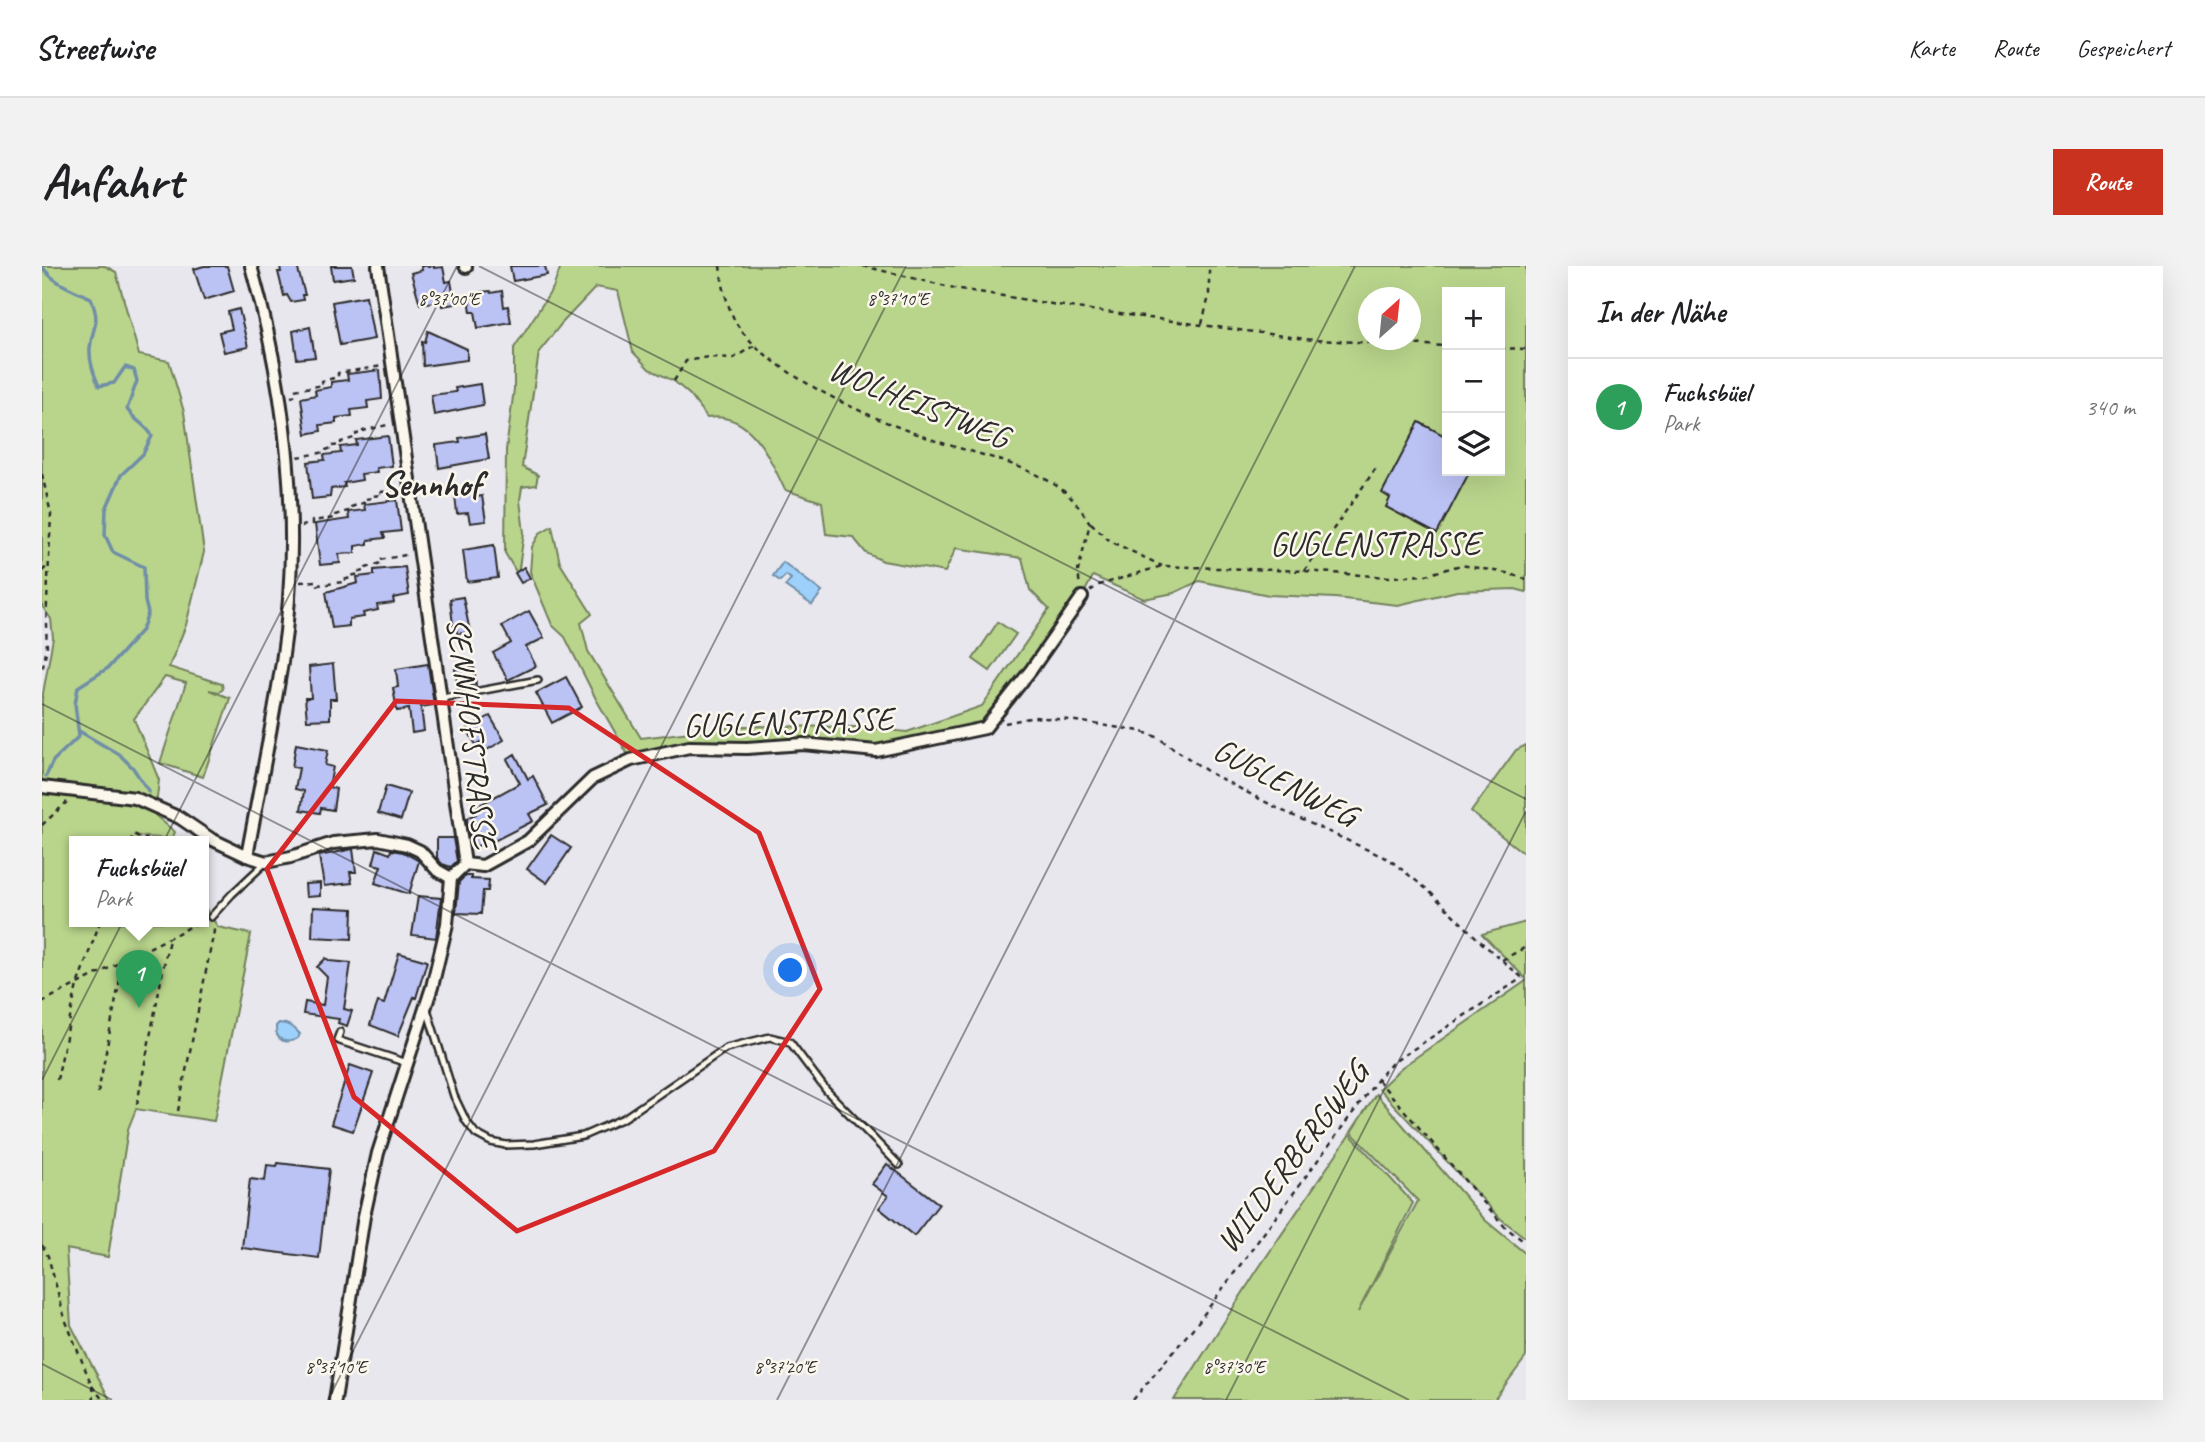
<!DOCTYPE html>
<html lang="de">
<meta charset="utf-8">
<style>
body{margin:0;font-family:Caveat,sans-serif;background:#f2f2f2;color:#202124}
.controls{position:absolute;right:21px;top:21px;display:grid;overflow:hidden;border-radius:0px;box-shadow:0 7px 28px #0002}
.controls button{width:63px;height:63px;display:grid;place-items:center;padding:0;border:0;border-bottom:2px solid #e0e0e0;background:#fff;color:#202124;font:35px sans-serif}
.compass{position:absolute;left:1316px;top:21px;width:63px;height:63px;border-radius:50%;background:#fff;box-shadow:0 7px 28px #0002;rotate:27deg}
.you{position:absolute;left:749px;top:705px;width:24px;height:24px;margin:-18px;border:5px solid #fff;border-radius:50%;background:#1a73e8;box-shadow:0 0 0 10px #1a73e833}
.badge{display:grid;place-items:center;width:46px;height:46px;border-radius:50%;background:#c8321e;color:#fff;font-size:23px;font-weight:700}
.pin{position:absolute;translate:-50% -58px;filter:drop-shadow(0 2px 4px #0008)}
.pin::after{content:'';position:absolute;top:37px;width:24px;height:21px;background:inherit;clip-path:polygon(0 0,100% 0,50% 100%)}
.popup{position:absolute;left:27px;top:570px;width:140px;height:91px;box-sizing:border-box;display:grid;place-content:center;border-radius:0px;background:#fff;filter:drop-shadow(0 2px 5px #0005);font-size:23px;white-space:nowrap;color:#757577}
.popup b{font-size:26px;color:#202124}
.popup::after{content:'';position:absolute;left:50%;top:100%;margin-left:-14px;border:14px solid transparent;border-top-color:#fff}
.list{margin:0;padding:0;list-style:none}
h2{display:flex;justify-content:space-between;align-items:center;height:91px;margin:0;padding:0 28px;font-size:30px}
h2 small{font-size:23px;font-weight:400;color:#757577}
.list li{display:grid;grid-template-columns:46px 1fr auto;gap:21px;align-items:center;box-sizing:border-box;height:98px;padding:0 28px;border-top:2px solid #e0e0e0}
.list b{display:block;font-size:26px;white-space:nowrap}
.list p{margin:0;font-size:23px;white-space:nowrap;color:#757577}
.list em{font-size:23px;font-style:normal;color:#757577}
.icon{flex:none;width:38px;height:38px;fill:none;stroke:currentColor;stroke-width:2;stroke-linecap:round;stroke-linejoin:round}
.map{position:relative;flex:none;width:1484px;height:1134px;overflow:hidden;border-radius:0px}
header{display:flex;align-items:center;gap:42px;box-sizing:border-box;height:98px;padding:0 35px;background:#fff;border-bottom:2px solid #e0e0e0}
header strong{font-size:33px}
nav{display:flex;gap:38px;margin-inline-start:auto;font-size:24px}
.intro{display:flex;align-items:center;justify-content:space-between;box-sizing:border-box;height:168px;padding:0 42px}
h1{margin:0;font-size:49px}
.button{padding:18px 32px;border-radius:0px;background:#c8321e;color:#fff;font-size:24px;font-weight:700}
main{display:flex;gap:42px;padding:0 42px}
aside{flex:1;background:#fff;border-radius:0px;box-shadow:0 7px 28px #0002}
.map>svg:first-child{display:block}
</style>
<header>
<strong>Streetwise</strong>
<nav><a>Karte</a><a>Route</a><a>Gespeichert</a></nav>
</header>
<div class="intro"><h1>Anfahrt</h1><a class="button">Route</a></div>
<main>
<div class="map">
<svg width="1484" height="1134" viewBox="0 0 1484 1134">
<rect width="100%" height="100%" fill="#e8e7ee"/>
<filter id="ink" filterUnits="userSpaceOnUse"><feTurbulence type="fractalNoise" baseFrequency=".0143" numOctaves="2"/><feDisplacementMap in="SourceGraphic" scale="14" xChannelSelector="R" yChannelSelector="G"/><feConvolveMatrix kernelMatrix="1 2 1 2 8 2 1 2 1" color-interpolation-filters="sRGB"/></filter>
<g filter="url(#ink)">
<g fill="#b9d58c" stroke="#72805c" stroke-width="2" fill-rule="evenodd">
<path d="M 0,0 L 63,0 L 74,6 L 97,89 L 127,95 L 142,146 L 162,286 L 144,359 L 127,401 L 180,418 L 181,423 L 177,426 L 167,424 L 188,432 L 161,511 L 118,497 L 144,417 L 123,411 L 92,453 L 117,514 L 113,549 L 133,566 L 130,573 L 94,570 L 102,576 L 32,576 L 32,656 L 162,656 L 162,640 L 176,661 L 209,668 L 172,855 L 94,843 L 86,863 L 66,991 L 24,983 L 29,1059 L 68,1134 L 0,1134 L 0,433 L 11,372 L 9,353 L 0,340 Z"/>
<path d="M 519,0 L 1484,0 L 1484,326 L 1473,323 L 1415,325 L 1356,339 L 1293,332 L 1227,329 L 1157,315 L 1132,327 L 1102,333 L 1051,310 L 1040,331 L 943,462 L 834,485 L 647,481 L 589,494 L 554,433 L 523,371 L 510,359 L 488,306 L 490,281 L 498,267 L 510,260 L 518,297 L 550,348 L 539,357 L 546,385 L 599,472 L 698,460 L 816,461 L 865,466 L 940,440 L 1007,343 L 988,324 L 980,292 L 914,282 L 903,306 L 841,295 L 824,287 L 811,271 L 784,268 L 780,236 L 743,224 C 727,191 709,145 665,152 L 648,129 L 632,115 L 607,103 L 591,86 L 576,25 L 554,21 L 520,57 L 497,86 L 480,201 L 496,209 L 494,219 L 480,221 L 478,234 L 482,267 L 476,309 L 463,287 L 464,184 L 472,123 L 472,82 L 511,22 ZM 1405,26 L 1458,26 L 1458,205 L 1405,205 ZM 1326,32 L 1368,32 L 1368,74 L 1326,74 Z"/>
<path d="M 956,356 L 974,368 L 948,405 L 931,393 Z"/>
<path d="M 1484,479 L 1484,589 L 1429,546 L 1474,484 Z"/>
<path d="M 1484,656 L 1484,713 L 1440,668 Z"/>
<path d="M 1484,715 L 1484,972 L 1459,953 L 1337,823 L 1360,801 Z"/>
<path d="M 1334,828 L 1443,954 L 1484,988 L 1484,1091 L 1452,1134 L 1132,1134 L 1216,1003 L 1308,868 L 1371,937 L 1316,1046 L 1376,935 L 1309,866 Z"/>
</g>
<g fill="#9dd0fa" stroke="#6f8ea7" stroke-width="2">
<path d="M 741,296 L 780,326 L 770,339 L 743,320 L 749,313 L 744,309 L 738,315 L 731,310 Z"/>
<path d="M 237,757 C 245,757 253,762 258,768 L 256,772 C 244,779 233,775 234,760 Z"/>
</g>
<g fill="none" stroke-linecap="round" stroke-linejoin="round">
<g stroke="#6f8ea7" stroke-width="3.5">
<path d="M 0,0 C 10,17 32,24 49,32 C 59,59 51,57 48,82 C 47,94 52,109 57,120 L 72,117 L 83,101 L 92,104 L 95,115 L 85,143 C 92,155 104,158 110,170 L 101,188 L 79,209 L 64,243 L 63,269 L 71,286 L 102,301 L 103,335 L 106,347 L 100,364 L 66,402 L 36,421 L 33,438 L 37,470 L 11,495 L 4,510"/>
<path d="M 37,465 L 78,489 L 91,502 L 107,526"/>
</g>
</g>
<g fill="#bbc2f4" stroke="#2b2b2b" stroke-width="2">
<path d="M 162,0 L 185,0 L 192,25 L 162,34 L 152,3 Z"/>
<path d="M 238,0 L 255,0 L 263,29 L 260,29 L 261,34 L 249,36 L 245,29 L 242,30 L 236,6 L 239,6 Z"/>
<path d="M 289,0 L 310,0 L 312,11 L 291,14 Z"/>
<path d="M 379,0 L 392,0 L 392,2 L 401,1 L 404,16 L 409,15 L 413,38 L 400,40 L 399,35 L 378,38 L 369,7 L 380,4 Z"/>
<path d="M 468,0 L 503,0 L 505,9 L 471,15 Z"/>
<path d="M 448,25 L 449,27 L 460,25 L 462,41 L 466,40 L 469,56 L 436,62 L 433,46 L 429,46 L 427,32 L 439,30 L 439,26 Z"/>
<path d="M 324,30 L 332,73 L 298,79 L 290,36 Z"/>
<path d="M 197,43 L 206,81 L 182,86 L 177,66 L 190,63 L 186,46 Z"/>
<path d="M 268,61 L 273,91 L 255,93 L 251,65 Z"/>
<path d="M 386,65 L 425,83 L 425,94 L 381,100 L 380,75 L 383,76 Z"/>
<path d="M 338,104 L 340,133 L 325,135 L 326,142 L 309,144 L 310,150 L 294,152 L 294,157 L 278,159 L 279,165 L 264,168 L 259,132 L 274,129 L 273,124 L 289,121 L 289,116 L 306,114 L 305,108 Z"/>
<path d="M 438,118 L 441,139 L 392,149 L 389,129 L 414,126 L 413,122 Z"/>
<path d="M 1377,156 L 1405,171 L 1405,205 L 1428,205 L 1395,268 L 1344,241 L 1348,232 L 1340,227 Z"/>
<path d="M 443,168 L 447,193 L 397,202 L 394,179 L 418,176 L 417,172 Z"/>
<path d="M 346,170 L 350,200 L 334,202 L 335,206 L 319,208 L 320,214 L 302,217 L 303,221 L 289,223 L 288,231 L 270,233 L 266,196 L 283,194 L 282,189 L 299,187 L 298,181 L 315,179 L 314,174 Z"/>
<path d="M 434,227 L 435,231 L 440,230 L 444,255 L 428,257 L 426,247 L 415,248 L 413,229 Z"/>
<path d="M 355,234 L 359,265 L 341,267 L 343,272 L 326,274 L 326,278 L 313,280 L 313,287 L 297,288 L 298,297 L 278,299 L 273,258 L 307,253 L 306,246 L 323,244 L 322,238 Z"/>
<path d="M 452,279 L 456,312 L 425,316 L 421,284 Z"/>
<path d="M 363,301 L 367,329 L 351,332 L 352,337 L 335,339 L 336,344 L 321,347 L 322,351 L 307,353 L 307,360 L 290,362 L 284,326 L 316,317 L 315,311 L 332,309 L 332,304 Z"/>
<path d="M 482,301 L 488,312 L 479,317 L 473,307 Z"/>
<path d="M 421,331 L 428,366 L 415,368 L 414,358 L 411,359 L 408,333 Z"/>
<path d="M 487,345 L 502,372 L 484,381 L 494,400 L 466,414 L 451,387 L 469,377 L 460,360 Z"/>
<path d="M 291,398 L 294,433 L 288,433 L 288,453 L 265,454 L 263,432 L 269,432 L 267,401 Z"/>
<path d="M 386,398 L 392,439 L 379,441 L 382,465 L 370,467 L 367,443 L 355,445 L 351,422 L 356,421 L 354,403 Z"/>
<path d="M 432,401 L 434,419 L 416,422 L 413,403 Z"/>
<path d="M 524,411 L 540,441 L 510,457 L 494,427 Z"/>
<path d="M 448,450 L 462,474 L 443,485 L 439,476 L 434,479 L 425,463 Z"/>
<path d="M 254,478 L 286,484 L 283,499 L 291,501 L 287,521 L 294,523 L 291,544 L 279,542 L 278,547 L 259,544 L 262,525 L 253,523 L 257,502 L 250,501 Z"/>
<path d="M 473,488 L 486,513 L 491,510 L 506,539 L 487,548 L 491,555 L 450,576 L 447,572 L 434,581 L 426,565 L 425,552 L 434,548 L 432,542 L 478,517 L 465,493 Z"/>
<path d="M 344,520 L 367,527 L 359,554 L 336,547 Z"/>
<path d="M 509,569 L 529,582 L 505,617 L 485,603 Z"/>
<path d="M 395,572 L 411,572 L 415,595 L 409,601 L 400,598 L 395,592 Z"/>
<path d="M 311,583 L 314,606 L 308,606 L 310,617 L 282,620 L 277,590 Z"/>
<path d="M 335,583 L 348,588 L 349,584 L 361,586 L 377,595 L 367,628 L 333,617 L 339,600 L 331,598 Z"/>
<path d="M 423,610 L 429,610 L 429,613 L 447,614 L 446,625 L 441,625 L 439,648 L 414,647 L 417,616 Z"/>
<path d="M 278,617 L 278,630 L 264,631 L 263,618 Z"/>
<path d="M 376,630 L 399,632 L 394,672 L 370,669 Z"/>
<path d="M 271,641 L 311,643 L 310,673 L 270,671 Z"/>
<path d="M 357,687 L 385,695 L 374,732 L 372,731 L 356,770 L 328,759 L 336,736 L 342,738 Z"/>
<path d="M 284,692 L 288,695 L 309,697 L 302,743 L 310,745 L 305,760 L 296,757 L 297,753 L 261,748 L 263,736 L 281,739 L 285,711 L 275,701 Z"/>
<path d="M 308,799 L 331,807 L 311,865 L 289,858 Z"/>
<path d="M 236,897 L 287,903 L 277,992 L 200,982 L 208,913 L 223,915 L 225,899 L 235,900 Z"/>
<path d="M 845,898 L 897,938 L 872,970 L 837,942 L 846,930 L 830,918 Z"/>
</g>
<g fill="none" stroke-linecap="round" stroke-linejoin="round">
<defs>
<g id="service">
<path d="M 400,432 L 496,414"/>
<path d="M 169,651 L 190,628 L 224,596"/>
<path d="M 385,743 L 412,830 L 424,855 L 434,868 L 449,876 L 464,879 L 492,878 L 541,870 L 582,852 L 684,782 L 728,771 L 748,776 L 784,824 L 857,899"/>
<path d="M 298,766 L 295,774 L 365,797"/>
</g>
<g id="minor">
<path d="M 423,0 L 424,1"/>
<path d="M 0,521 L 93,532 L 138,552 L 169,573 L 205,590 L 224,596 L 249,591 L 291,577 L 336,573 L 365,579 L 378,585 L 395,604 L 409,612"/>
<path d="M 205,590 C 217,526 230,461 240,396 C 260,264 245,128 209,0"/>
<path d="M 423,598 L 441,600 L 486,575 L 551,512 L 589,494 L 647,481 L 705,482 L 761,478 L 834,485 L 943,462 L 989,404 L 1040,331"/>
<path d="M 293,1134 L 322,950 L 336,887 L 390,721 L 405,658 L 409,612 L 423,598 L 336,0"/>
</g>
</defs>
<use href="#service" stroke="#2b2b2b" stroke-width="10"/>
<use href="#minor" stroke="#2b2b2b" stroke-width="16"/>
<g stroke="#2b2b2b" stroke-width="2.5" stroke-dasharray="5 5" stroke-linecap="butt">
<path d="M 678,0 C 681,23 687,52 703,69 C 745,117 838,156 897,176 C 938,189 1003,202 1032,235 C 1038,242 1043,250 1048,257 L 1036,305 L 1038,321"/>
<path d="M 821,0 L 912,22 L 1034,42 L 1271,74 L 1405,80"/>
<path d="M 1160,58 L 1167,30 L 1167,0"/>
<path d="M 1458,82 L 1484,83"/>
<path d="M 632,115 L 644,95 L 666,91 L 692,92 L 713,79"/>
<path d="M 249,131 L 252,130 L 252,124 L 281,119 L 280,115 L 296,111 L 296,107 L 341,100"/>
<path d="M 256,191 L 284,186 L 284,184 L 290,182 L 289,180 L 299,179 L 299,176 L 315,171 L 314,168 L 321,167 L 321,165 L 349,158"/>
<path d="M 0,208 L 9,248 L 4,358 L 5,382 L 0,405"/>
<path d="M 1049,257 L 1068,275 L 1120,300"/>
<path d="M 259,260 L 270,258 L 270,255 L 293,252 L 293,249 L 309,244 L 309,241 L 324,236 L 323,233 L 330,232 L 330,230 L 340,229 L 339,226 L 356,224"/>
<path d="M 0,305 L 7,299"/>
<path d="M 1262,305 L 1334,202"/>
<path d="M 258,316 L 275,315 L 276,319 L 302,316 L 302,314 L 308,312 L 308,310 L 318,308 L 317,306 L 324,305 L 324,302 L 339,297 L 338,294 L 368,288"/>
<path d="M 1048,325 L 1057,319 L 1120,300 L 1262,305 L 1347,311 L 1384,309 L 1419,299 L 1464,307 L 1484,313"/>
<path d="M 963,457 L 992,451 L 1027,454 L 1098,465 L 1115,471 L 1168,507 L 1239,544 L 1348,594 L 1387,625 L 1441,678 L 1484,715"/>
<path d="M 0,559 L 25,536"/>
<path d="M 88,576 L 91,568 L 112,576"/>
<path d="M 1460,694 L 1484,681"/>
<path d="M 0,736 L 158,656"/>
<path d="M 15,814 L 35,719 L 58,656"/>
<path d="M 1336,814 L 1463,961 L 1484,977"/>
<path d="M 56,827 L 81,697"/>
<path d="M 95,838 L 127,673"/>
<path d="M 136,845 L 172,665 L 171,660"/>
<path d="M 0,979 L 6,990 L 23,1053 L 50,1120 L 51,1134"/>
<path d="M 50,1120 L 61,1134"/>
<path d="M 1091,1134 L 1156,1056 L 1336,813 L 1350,797 L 1480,712"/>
</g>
<use href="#service" stroke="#fbf7ec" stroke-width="5"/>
<use href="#minor" stroke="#fbf7ec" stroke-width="10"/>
</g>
</g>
<path fill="none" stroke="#d62828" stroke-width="5" stroke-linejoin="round" d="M 354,435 L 527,442 L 717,567 L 778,723 L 672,885 L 475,965 L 312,831 L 225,603 Z"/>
<path fill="none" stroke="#2b2b2b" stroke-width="2" stroke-opacity="0.45" d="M 437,0 L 1484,533M 0,438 L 1367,1134M 0,814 L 415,0M 0,1098 L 70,1134M 286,1134 L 864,0M 735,1134 L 1313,0M 1184,1134 L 1484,545"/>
<g text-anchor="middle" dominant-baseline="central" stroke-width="5" stroke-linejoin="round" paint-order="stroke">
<g font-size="33" fill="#2b2b2b" stroke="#fbf7ec">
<text transform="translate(877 137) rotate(22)">WOLHEISTWEG</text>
<text x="1333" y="278">GUGLENSTRASSE</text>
<text transform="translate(746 456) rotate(-2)">GUGLENSTRASSE</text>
<text transform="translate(430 467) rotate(83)">SENNHOFSTRASSE</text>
<text transform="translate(1243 516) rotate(27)">GUGLENWEG</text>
<text transform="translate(1250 891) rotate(-53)">WILDERBERGWEG</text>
</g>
<g font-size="35" font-weight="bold" fill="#2b2b2b" stroke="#fbf7ec">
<text x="389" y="218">Sennhof</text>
</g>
</g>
<g font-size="18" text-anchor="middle" fill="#2b2b2b" stroke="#fbf7ec" stroke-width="5" stroke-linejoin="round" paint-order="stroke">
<text x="407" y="39">8°37'00"E</text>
<text x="856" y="39">8°37'10"E</text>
<text x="294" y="1107">8°37'10"E</text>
<text x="743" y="1107">8°37'20"E</text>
<text x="1192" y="1107">8°37'30"E</text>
</g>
</svg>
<div class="controls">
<button>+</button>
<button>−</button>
<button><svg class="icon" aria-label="layers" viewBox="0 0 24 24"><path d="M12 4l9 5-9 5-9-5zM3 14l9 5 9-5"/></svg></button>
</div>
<svg class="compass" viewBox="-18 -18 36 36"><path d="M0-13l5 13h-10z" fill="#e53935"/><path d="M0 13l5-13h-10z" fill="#757577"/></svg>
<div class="you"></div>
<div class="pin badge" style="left:97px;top:742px;background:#2e9e5b">1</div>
<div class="popup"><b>Fuchsbüel</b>Park</div>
</div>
<aside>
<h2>In der Nähe<small></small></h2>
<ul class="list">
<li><span class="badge" style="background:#2e9e5b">1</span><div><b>Fuchsbüel</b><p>Park</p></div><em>340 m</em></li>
</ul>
</aside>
</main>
